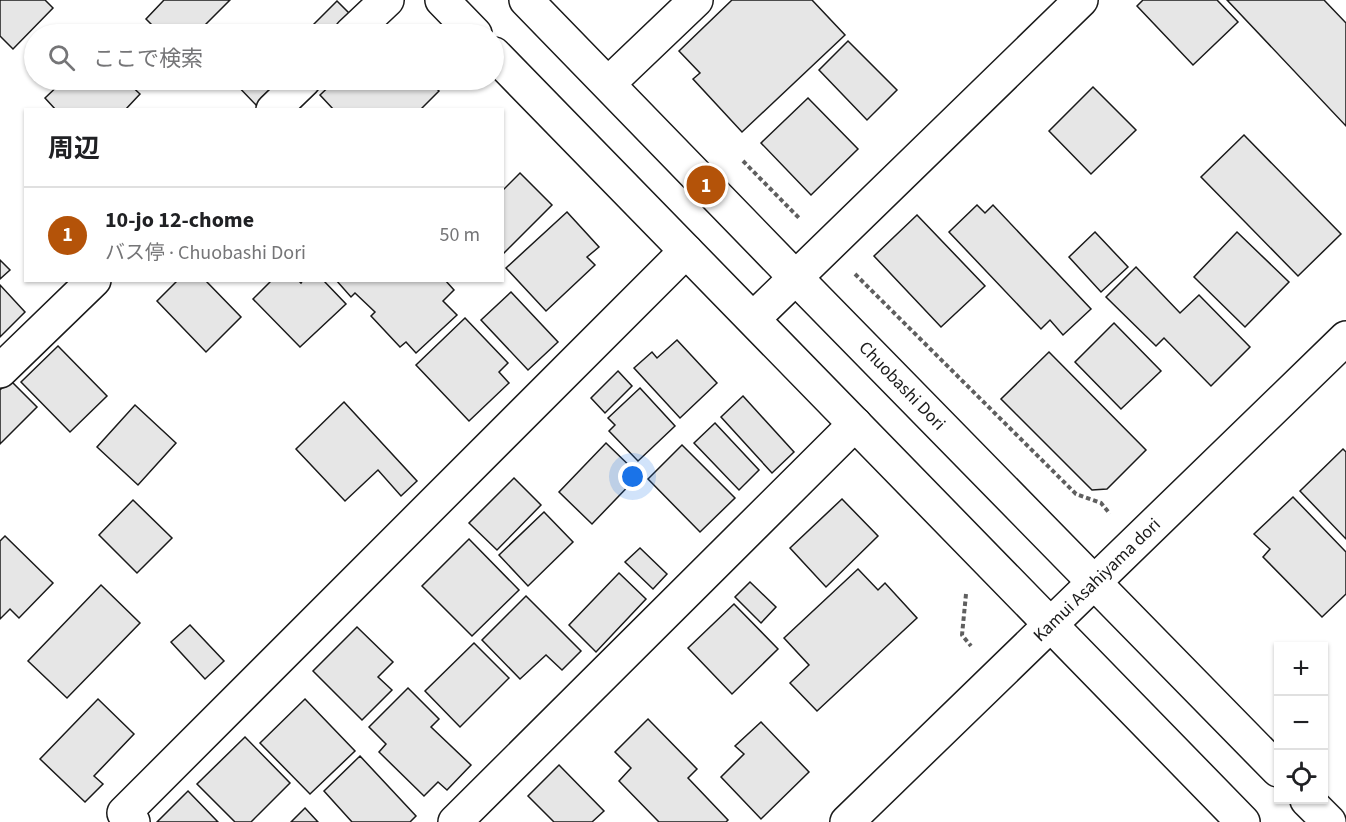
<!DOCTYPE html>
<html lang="ja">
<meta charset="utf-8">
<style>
body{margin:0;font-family:"Source Sans 3","Noto Sans JP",sans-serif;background:#f2f2f2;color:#202124}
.controls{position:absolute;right:18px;bottom:18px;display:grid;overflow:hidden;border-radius:0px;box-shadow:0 2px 4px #0004}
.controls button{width:54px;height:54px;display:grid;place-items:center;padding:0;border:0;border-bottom:2px solid #e0e0e0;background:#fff;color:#202124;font:30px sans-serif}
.you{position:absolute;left:633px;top:477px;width:21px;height:21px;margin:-15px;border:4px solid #fff;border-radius:50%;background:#1a73e8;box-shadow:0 0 0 9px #1a73e833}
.badge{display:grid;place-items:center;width:39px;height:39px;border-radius:50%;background:#b45309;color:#fff;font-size:20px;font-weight:700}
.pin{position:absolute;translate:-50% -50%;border:3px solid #fff;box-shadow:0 2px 6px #0006}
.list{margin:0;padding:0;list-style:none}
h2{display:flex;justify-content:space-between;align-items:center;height:78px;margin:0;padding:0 24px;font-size:26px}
h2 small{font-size:20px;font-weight:400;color:#757577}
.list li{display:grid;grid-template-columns:39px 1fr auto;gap:18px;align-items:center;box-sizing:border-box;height:96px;padding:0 24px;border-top:2px solid #e0e0e0}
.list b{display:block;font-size:22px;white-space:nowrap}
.list p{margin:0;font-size:20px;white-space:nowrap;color:#757577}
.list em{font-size:20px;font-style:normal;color:#757577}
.icon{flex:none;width:33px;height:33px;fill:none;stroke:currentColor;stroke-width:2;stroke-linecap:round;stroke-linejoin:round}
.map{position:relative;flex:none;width:1346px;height:822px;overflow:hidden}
.search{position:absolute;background:#fff;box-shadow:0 2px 4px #0004;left:24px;top:24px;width:480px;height:66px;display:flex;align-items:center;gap:15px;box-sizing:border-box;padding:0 21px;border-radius:33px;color:#757577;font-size:22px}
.panel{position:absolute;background:#fff;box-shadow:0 2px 4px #0004;left:24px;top:108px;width:480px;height:174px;border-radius:0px}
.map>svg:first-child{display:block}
</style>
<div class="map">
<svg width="1346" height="822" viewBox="0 0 1346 822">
<rect width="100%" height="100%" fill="#fff"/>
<g fill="#e6e6e6" stroke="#1a1a1a" stroke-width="1.5">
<path d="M 0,0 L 45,0 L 53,8 L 13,49 L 0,36 Z"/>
<path d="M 164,0 L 230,0 L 196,34 L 161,34 L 146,19 Z"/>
<path d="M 732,0 L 812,0 L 845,35 L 742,132 L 693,79 L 700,73 L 679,51 Z"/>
<path d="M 1143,0 L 1217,0 L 1238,22 L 1193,65 L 1137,6 Z"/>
<path d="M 1227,0 L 1324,0 L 1346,23 L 1346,126 Z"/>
<path d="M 337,1 L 349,13 L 328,34 L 307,34 L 305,33 Z"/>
<path d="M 848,41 L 897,90 L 867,120 L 819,70 Z"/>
<path d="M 64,80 L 125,80 L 140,94 L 125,110 L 56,110 L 45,98 Z"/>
<path d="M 232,80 L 284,80 L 257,106 Z"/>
<path d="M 336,80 L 428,80 L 439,91 L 420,110 L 334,110 L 320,95 Z"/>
<path d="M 1093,87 L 1136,130 L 1091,174 L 1049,131 Z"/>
<path d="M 808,98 L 858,149 L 811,195 L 761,143 Z"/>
<path d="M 1244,135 L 1341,234 L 1298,276 L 1201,177 Z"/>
<path d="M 520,173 L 552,205 L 502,255 L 502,191 Z"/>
<path d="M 977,205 L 985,213 L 993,205 L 1091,309 L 1063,335 L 1050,320 L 1041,329 L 949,232 Z"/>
<path d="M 567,212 L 599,247 L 587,257 L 595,265 L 546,311 L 506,268 Z"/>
<path d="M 917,215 L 985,286 L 941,327 L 874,256 Z"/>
<path d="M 1095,232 L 1128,267 L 1101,292 L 1069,257 Z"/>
<path d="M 1237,232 L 1289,282 L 1245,327 L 1194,277 Z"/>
<path d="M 0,260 L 10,270 L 0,279 Z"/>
<path d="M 1136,267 L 1180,313 L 1199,295 L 1250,347 L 1211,386 L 1164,338 L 1156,346 L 1106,297 Z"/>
<path d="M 178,280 L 205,280 L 241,317 L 206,352 L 157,301 Z"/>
<path d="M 272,280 L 298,280 L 301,283 L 303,280 L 323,280 L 346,304 L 300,347 L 253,299 Z"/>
<path d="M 336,280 L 445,280 L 454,290 L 443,301 L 457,315 L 416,353 L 406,342 L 400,347 L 371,316 L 375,312 L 355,293 L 351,297 Z"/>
<path d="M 0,285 L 25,312 L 0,337 Z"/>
<path d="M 511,292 L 558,342 L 528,370 L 481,320 Z"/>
<path d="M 465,318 L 508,363 L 499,372 L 509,383 L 469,421 L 416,365 Z"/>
<path d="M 1114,323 L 1161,371 L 1121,409 L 1075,362 Z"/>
<path d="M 677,340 L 717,383 L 680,418 L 634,368 L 652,352 L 657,358 Z"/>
<path d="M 58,346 L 107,396 L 70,432 L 21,382 Z"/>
<path d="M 1049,352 L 1146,450 L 1107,489 L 1092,490 L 1001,399 Z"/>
<path d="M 618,371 L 632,386 L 605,413 L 591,398 Z"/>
<path d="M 10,380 L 37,407 L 0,444 L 0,390 Z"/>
<path d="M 640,388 L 675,426 L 638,461 L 609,431 L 615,425 L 608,418 Z"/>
<path d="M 743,396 L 794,452 L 772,473 L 721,417 Z"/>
<path d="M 344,402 L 417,481 L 401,496 L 378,470 L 345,501 L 296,449 Z"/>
<path d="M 135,405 L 176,443 L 138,485 L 97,447 Z"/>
<path d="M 715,423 L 759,470 L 739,490 L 694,443 Z"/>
<path d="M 606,443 L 639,475 L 592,524 L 559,492 Z"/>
<path d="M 682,445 L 735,498 L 700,532 L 648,479 Z"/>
<path d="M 1343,449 L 1346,452 L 1346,539 L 1300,491 Z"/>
<path d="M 514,478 L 541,505 L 497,550 L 469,523 Z"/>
<path d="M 1293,497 L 1346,552 L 1346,594 L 1322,617 L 1263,557 L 1270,549 L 1254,534 Z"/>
<path d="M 842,499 L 878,536 L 826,587 L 790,548 Z"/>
<path d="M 133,500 L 172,538 L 137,573 L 99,535 Z"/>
<path d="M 544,512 L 573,542 L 528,586 L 499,555 Z"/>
<path d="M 5,536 L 53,583 L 19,618 L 10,609 L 0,619 L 0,541 Z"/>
<path d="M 469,539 L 519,590 L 472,636 L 422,586 Z"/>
<path d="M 640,548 L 667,574 L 653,589 L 625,562 Z"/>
<path d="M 858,569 L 878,590 L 885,583 L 917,618 L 817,711 L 790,683 L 809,665 L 784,638 Z"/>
<path d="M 619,573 L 646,599 L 596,652 L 569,625 Z"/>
<path d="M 750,582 L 776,607 L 761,623 L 735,597 Z"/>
<path d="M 101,585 L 140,623 L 67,698 L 28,661 Z"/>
<path d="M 526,596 L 581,651 L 562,670 L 546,655 L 520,679 L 482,640 Z"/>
<path d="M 734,604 L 778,649 L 732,694 L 688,648 Z"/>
<path d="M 190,625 L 224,661 L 205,679 L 171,642 Z"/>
<path d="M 357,627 L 393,662 L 378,677 L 392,690 L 362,720 L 313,671 Z"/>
<path d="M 474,643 L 509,678 L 460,727 L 425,691 Z"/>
<path d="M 408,688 L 439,719 L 431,727 L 471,765 L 447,790 L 438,782 L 424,796 L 379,752 L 386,744 L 369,727 Z"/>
<path d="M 98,699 L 134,734 L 94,776 L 103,784 L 85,802 L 40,759 Z"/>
<path d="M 305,699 L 355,751 L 310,794 L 260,743 Z"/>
<path d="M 648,719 L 697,769 L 688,778 L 728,820 L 726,822 L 659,822 L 619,781 L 631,768 L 615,752 Z"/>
<path d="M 761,722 L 809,772 L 761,819 L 721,777 L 744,754 L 735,746 Z"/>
<path d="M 245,737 L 290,783 L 251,822 L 235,822 L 197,784 Z"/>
<path d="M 360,756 L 416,816 L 410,822 L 352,822 L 324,791 Z"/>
<path d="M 559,765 L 604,811 L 592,822 L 554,822 L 528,796 Z"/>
<path d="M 188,791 L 218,822 L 157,822 Z"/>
<path d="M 305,808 L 318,822 L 291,822 Z"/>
</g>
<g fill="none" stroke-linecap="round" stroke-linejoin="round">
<defs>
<g id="minor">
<path d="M 351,34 L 387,0"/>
<path d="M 609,83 L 696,0"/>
<path d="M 273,110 L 304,80"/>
<path d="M 753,319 L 1081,0"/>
<path d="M 0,371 L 94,280"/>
<path d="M 133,822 L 124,813 L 686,251"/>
<path d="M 455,822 L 855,424"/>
</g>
<g id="tertiary">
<path d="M 442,0 L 475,34"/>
<path d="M 526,0 L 796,278 L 1278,770"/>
<path d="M 494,54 L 1243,822"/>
<path d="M 1307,800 L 1329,822"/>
<path d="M 847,822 L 1346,338"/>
</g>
</defs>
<use href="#minor" stroke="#1a1a1a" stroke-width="36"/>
<use href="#tertiary" stroke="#1a1a1a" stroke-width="36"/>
<g stroke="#5f5f5f" stroke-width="4" stroke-dasharray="4.5 3" stroke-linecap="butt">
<path d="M 743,161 L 799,218"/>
<path d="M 855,274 L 1076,494 L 1101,503 L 1110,514"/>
<path d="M 966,594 L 962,635 L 971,646"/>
</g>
<use href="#minor" stroke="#fff" stroke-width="33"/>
<use href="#tertiary" stroke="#fff" stroke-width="33"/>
</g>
<g text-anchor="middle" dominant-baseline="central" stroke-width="4.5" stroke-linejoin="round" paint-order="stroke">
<g font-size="18" fill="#1a1a1a" stroke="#fff">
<text transform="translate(902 386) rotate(46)">Chuobashi Dori</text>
<text transform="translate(1097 580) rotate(-44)">Kamui Asahiyama dori</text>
</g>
</g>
</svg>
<div class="controls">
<button>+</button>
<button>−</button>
<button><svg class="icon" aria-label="locate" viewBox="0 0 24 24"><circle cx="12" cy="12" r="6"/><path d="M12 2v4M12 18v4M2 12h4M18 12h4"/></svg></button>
</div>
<div class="you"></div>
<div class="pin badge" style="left:706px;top:185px">1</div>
<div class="search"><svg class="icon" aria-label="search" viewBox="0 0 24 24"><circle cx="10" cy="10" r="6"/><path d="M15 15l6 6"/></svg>ここで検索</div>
<section class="panel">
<h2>周辺<small></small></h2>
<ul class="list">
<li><span class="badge">1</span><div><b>10-jo 12-chome</b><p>バス停 · Chuobashi Dori</p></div><em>50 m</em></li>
</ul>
</section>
</div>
